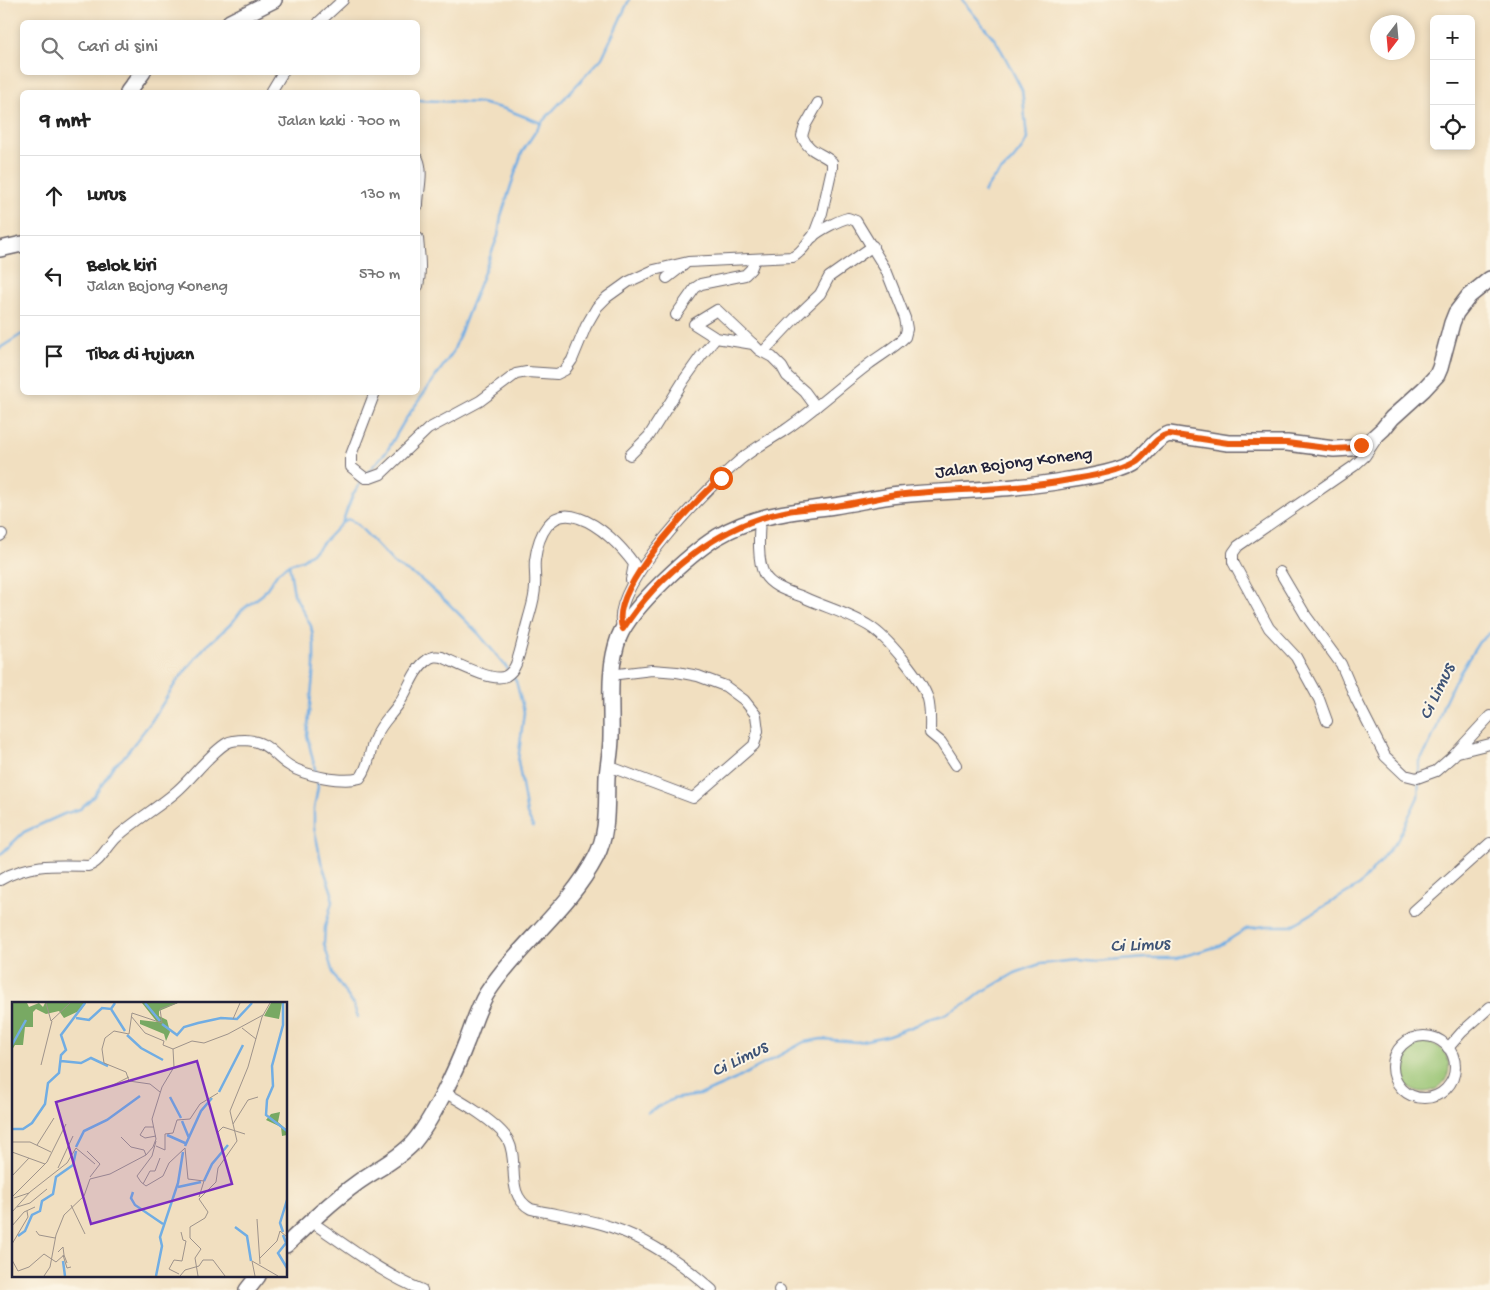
<!DOCTYPE html>
<html lang="id">
<meta charset="utf-8">
<style>
body{margin:0;font-family:"Gochi Hand",sans-serif;background:#f2f2f2;color:#222}
.controls{position:absolute;right:15px;top:15px;display:grid;overflow:hidden;border-radius:8px;box-shadow:0 2px 8px #0003}
.controls button{width:45px;height:45px;display:grid;place-items:center;padding:0;border:0;border-bottom:1px solid #e0e0e0;background:#fff;color:#222;font:25px sans-serif}
.compass{position:absolute;left:1370px;top:15px;width:45px;height:45px;border-radius:50%;background:#fff;box-shadow:0 2px 8px #0003;rotate:196deg}
.stop{position:absolute;width:15px;height:15px;margin:-11px;border:4px solid #ea580c;border-radius:50%;background:#fff}
.stop.end{background:#ea580c;border-color:#fff;box-shadow:0 1px 5px #0008}
.list{margin:0;padding:0;list-style:none}
h2{display:flex;justify-content:space-between;align-items:center;height:65px;margin:0;padding:0 20px;font-size:21px}
h2 small{font-size:16px;font-weight:400;color:#767676}
.list li{display:grid;grid-template-columns:32px 1fr auto;gap:15px;align-items:center;box-sizing:border-box;height:80px;padding:0 20px;border-top:1px solid #e0e0e0}
.list b{display:block;font-size:19px;white-space:nowrap}
.list p{margin:0;font-size:16px;white-space:nowrap;color:#767676}
.list em{font-size:16px;font-style:normal;color:#767676}
.icon{flex:none;width:28px;height:28px;fill:none;stroke:currentColor;stroke-width:2;stroke-linecap:round;stroke-linejoin:round}
.map{position:relative;flex:none;width:1490px;height:1290px;overflow:hidden}
.search{position:absolute;background:#fff;box-shadow:0 2px 8px #0003;left:20px;top:20px;width:400px;height:55px;display:flex;align-items:center;gap:12px;box-sizing:border-box;padding:0 18px;border-radius:8px;color:#767676;font-size:19px}
.panel{position:absolute;background:#fff;box-shadow:0 2px 8px #0003;left:20px;top:90px;width:400px;height:305px;border-radius:8px}
.map>svg:first-child{display:block}
</style>
<div class="map">
<svg width="1490" height="1290" viewBox="0 0 1490 1290">
<rect width="100%" height="100%" fill="#fcf5e5"/>
<filter id="ink" filterUnits="userSpaceOnUse"><feTurbulence type="fractalNoise" baseFrequency=".02" numOctaves="2"/><feDisplacementMap in="SourceGraphic" scale="10" xChannelSelector="R" yChannelSelector="G"/><feConvolveMatrix kernelMatrix="1 2 1 2 8 2 1 2 1" color-interpolation-filters="sRGB"/></filter>
<filter id="wash" filterUnits="userSpaceOnUse"><feTurbulence type="fractalNoise" baseFrequency=".0096" numOctaves="4" result="noise"/><feDisplacementMap in="SourceGraphic" scale="20" xChannelSelector="R" yChannelSelector="G"/><feGaussianBlur stdDeviation="1.12" result="paint"/><feColorMatrix in="noise" values="0 0 0 0 0 0 0 0 0 0 0 0 0 0 0 0 0 1.4 0 .05"/><feComposite in="paint" operator="in"/></filter>
<g filter="url(#wash)">
<rect width="100%" height="100%" fill="#f1dfc0"/>
<circle fill="#96c371" stroke="#5c7256" cx="1424" cy="1067" r="25"/>
<g fill="none" stroke-linecap="round" stroke-linejoin="round">
<g stroke="#71ade3" stroke-width="2.5">
<path d="M 962,0 L 996,41 L 1005,57 L 1022,90 L 1024,107 L 1027,139 L 1023,147 L 1012,161 L 993,179 L 984,192"/>
<path d="M 418,100 L 480,103 L 505,109 L 541,123"/>
<path d="M 0,348 L 22,334"/>
<path d="M 366,474 L 387,451 L 405,420 L 453,352 L 498,236 L 501,216 L 522,152 L 541,123 L 602,58 L 629,0"/>
<path d="M 342,523 L 348,519 L 356,523 L 396,565 L 419,578 L 446,601 L 478,633 L 508,669"/>
<path d="M 289,564 L 294,594 L 311,626 L 314,643 L 314,666 L 307,735 L 316,773"/>
<path d="M 511,674 L 516,681 L 524,712 L 518,761 L 527,814 L 533,827"/>
<path d="M 1419,774 L 1419,761 L 1426,751 L 1437,727 L 1444,703 L 1454,682 L 1479,642 L 1490,633"/>
<path d="M 317,779 L 318,787 L 314,809 L 314,827 L 321,861 L 332,893 L 332,902 L 325,927 L 324,944 L 334,976 L 353,1004 L 358,1017"/>
<path d="M 0,855 L 24,832 L 64,814 L 80,809 L 94,796 L 114,765 L 122,759 L 151,722 L 177,681 L 204,648 L 232,623 L 242,610 L 263,594 L 278,572 L 289,564 L 302,560 L 316,550 L 342,523 L 353,494 L 363,479"/>
<path d="M 648,1112 L 673,1099 L 700,1095 L 736,1079 L 804,1042 L 822,1039 L 857,1042 L 886,1036 L 917,1025 L 926,1020 L 943,1015 L 972,1000 L 982,992 L 1015,973 L 1040,964 L 1078,960 L 1096,962 L 1147,958 L 1177,958 L 1219,946 L 1246,929 L 1265,926 L 1291,926 L 1360,885 L 1397,841 L 1418,797 L 1419,779"/>
</g>
</g>
</g>
<g filter="url(#ink)">
<g fill="none" stroke-linecap="round" stroke-linejoin="round">
<defs>
<g id="street">
<path d="M 319,22 L 343,0"/>
<path d="M 271,92 L 283,72"/>
<path d="M 418,159 C 424,173 418,191 418,205"/>
<path d="M 813,237 L 822,213 L 832,168 L 832,162 C 821,152 809,153 802,136 L 805,126 L 818,103"/>
<path d="M 418,238 C 419,254 422,269 418,286"/>
<path d="M 667,278 L 685,264"/>
<path d="M 676,315 L 695,288 L 701,284 L 745,275 L 751,269 L 755,259"/>
<path d="M 716,338 L 694,324 L 717,310 L 753,344"/>
<path d="M 763,352 L 798,315 L 820,294 L 829,277 L 873,246"/>
<path d="M 375,392 L 351,455 L 351,467 L 365,478 L 370,478 L 381,474 L 428,429 L 480,401 L 516,374 L 527,372 L 557,374 L 565,370 L 572,360 L 586,326 L 597,307 L 607,297 L 628,282 L 654,270 L 688,262 L 793,257 C 803,251 805,245 812,237 C 820,230 839,220 848,218 L 856,221 L 886,270 L 905,318 L 907,329 L 905,337 C 894,348 881,355 869,364 C 840,386 814,410 785,430 C 770,440 754,448 740,460 C 711,485 604,590 623,629"/>
<path d="M 630,455 L 649,436 L 684,380 L 701,356 L 716,338 L 753,344 L 759,350 L 772,357 L 782,367 L 787,376 L 805,392 L 816,407"/>
<path d="M 760,518 C 759,534 757,560 764,574 C 771,587 790,592 803,597 C 824,607 848,613 869,626 C 887,637 922,679 928,699 C 931,710 930,721 930,733 L 941,742 L 956,765"/>
<path d="M 0,536 L 2,534"/>
<path d="M 1280,572 L 1306,616 L 1341,664 L 1356,699 L 1385,756 L 1405,775 L 1417,778 L 1436,771 L 1453,756 L 1490,716"/>
<path d="M 1327,721 L 1319,699 L 1296,657 L 1269,628 L 1233,562 L 1233,553 L 1238,546 L 1354,466 L 1365,456 L 1377,438"/>
<path d="M 1458,752 L 1490,744"/>
<path d="M 608,766 L 693,798 L 754,745 L 758,731 L 756,715 L 744,700 L 725,686 L 698,676 L 677,672 L 652,670 L 610,675"/>
<path d="M 0,880 C 29,863 56,865 88,866 C 100,863 107,846 117,837 C 135,820 158,808 177,791 C 192,778 211,752 227,743 C 232,740 239,740 245,740 C 269,741 272,755 290,766 C 305,776 343,783 360,778 C 370,766 369,750 376,736 C 381,724 391,715 398,705 C 408,691 413,670 427,660 C 432,656 436,656 442,657 C 456,663 493,683 506,676 C 511,673 514,669 516,664 C 521,650 524,634 528,620 C 531,609 535,598 535,586 C 536,578 534,569 535,560 C 538,536 550,507 579,518 C 600,525 621,546 634,564 L 631,580"/>
<path d="M 1414,911 L 1490,843"/>
<circle cx="1424" cy="1067" r="31"/>
<path d="M 1448,1048 L 1462,1032 L 1490,1007"/>
<path d="M 443,1092 C 460,1100 498,1123 508,1140 C 520,1163 504,1194 531,1209 C 557,1215 585,1218 611,1227 C 648,1239 683,1264 712,1290"/>
<path d="M 310,1221 C 346,1245 382,1274 422,1290"/>
<path d="M 779,1290 L 780,1290"/>
</g>
<g id="secondary">
<path d="M 230,22 L 274,0"/>
<path d="M 128,92 L 143,72"/>
<path d="M 0,249 L 22,244"/>
<path d="M 286,1245 C 309,1223 332,1201 357,1183 C 375,1170 397,1160 412,1144 C 431,1123 456,1070 466,1043 C 473,1026 477,1009 487,993 C 519,944 569,909 596,857 C 609,832 606,804 607,777 C 608,764 611,751 611,737 C 612,703 607,670 619,637 C 631,607 690,554 717,537 C 756,514 791,512 834,506 C 856,503 878,497 900,495 C 956,490 1013,490 1068,480 C 1088,477 1123,472 1139,459 C 1149,451 1156,438 1169,434 L 1228,443 L 1287,443 L 1334,449 L 1351,448 L 1361,445 L 1370,441 L 1383,429 L 1392,418 L 1424,389 L 1437,375 L 1440,368 L 1452,323 L 1456,313 L 1469,296 L 1490,279"/>
<path d="M 247,1290 L 258,1276"/>
</g>
</defs>
<use href="#street" stroke="#6a646a" stroke-width="12"/>
<use href="#secondary" stroke="#6a646a" stroke-width="18"/>
<use href="#street" stroke="#fff" stroke-width="10"/>
<use href="#secondary" stroke="#fff" stroke-width="15"/>
</g>
</g>
<g fill="none" stroke-linecap="round" stroke-linejoin="round" filter="url(#ink)">
<path stroke="#ea580c" stroke-width="6" d="M 721,478 C 695,501 605,593 623,629 C 658,574 719,525 784,512 C 801,508 819,508 836,506 C 856,503 876,498 896,495 C 953,488 1012,491 1069,480 C 1091,476 1116,473 1135,462 C 1147,455 1154,437 1169,434 L 1228,443 L 1287,443 L 1334,449 L 1351,448 L 1361,445"/>
</g>
<g text-anchor="middle" dominant-baseline="central" stroke-width="4" stroke-linejoin="round" paint-order="stroke">
<g font-size="18" fill="#22223b" stroke="#fcf5e5">
<text transform="translate(1014 464) rotate(-7)">Jalan Bojong Koneng</text>
</g>
<g font-size="19" font-style="italic" fill="#3e5376" stroke="#fcf5e5">
<text transform="translate(1438 692) rotate(-65)">Ci Limus</text>
<text transform="translate(1140 946) rotate(-3)">Ci Limus</text>
<text transform="translate(740 1060) rotate(-27)">Ci Limus</text>
</g>
</g>
<g transform="translate(12 1002)">
<rect width="275" height="275" fill="#f1dfc0"/>
<path d="M 0,1 L 15,1 L 17,5 L 27,1 L 31,5 L 33,1 L 74,1 L 69,8 L 52,16 L 47,9 L 34,12 L 24,7 L 21,10 L 21,25 L 13,25 L 11,43 L 3,43 L 0,48 ZM 130,1 L 166,1 L 147,9 L 147,14 L 155,18 L 158,30 L 154,39 L 152,32 L 128,22 L 128,18 L 145,20 ZM 259,1 L 270,1 L 267,17 L 252,14 ZM 268,110 L 266,120 L 275,128 L 275,133 L 270,134 L 269,125 L 254,118 L 259,112 Z" fill="#78a963"/>
<path fill="none" stroke="#71ade3" stroke-width="2.5" d="M 133,1 L 148,19M 271,1 L 271,23 L 260,64 L 261,84 L 255,98 L 254,113 L 275,129M 99,7 L 113,29M 64,16 L 77,18 L 90,6 L 99,7 L 103,1M 150,22 L 165,33 L 172,25 L 186,21 L 209,16 L 225,17 L 240,1M 115,33 L 129,46 L 151,58M 0,43 L 14,18M 49,59 L 69,61 L 79,56 L 96,64M 207,90 L 231,43M 158,95 L 169,116M 170,119 L 177,136M 0,127 L 11,127 L 20,121 L 33,102 L 36,81 L 47,71 L 49,53 L 54,48 L 49,33 L 73,1M 155,133 L 173,141M 173,144 L 189,109 L 200,96M 64,145 L 72,129 L 95,118 L 128,94M 192,179 L 200,162 L 216,143M 166,185 L 189,180M 121,190 L 119,196 L 123,203 L 151,222M 223,225 L 235,234 L 239,259M 271,230 L 268,221 L 275,198M 271,233 L 274,241 L 266,251 L 275,266M 6,234 L 13,229 L 20,213 L 28,209 L 30,199 L 41,192 L 44,175 L 61,163 L 64,149M 51,259 L 53,274M 144,274 L 150,244 L 148,235 L 166,181 L 171,150"/>
<path fill="none" stroke="#9e938b" stroke-width="1" d="M 34,1 L 39,19 L 58,1M 119,14 L 133,31 L 152,39 L 151,43 L 161,47M 221,17 L 228,1M 230,26 L 244,37M 29,63 L 40,19M 99,84 L 117,75M 148,90 L 138,82 L 117,79 L 114,70 L 92,61 L 90,47 L 93,36 L 102,29 L 117,32 L 120,11 L 150,21 L 148,7 L 165,1M 221,122 L 236,98 L 246,95M 142,125 L 133,125 L 128,133 L 133,136 L 144,134M 205,131 L 211,125 L 233,132M 109,135 L 119,145 L 132,148 L 134,153M 144,139 L 140,154 L 125,174 L 129,180 L 134,184 L 151,174 L 157,161 L 173,146 L 176,177 L 192,179 L 187,195M 0,140 L 18,140 L 39,150M 25,143 L 42,116M 144,144 L 153,148 L 153,132 L 161,131 L 165,118 L 178,117 L 188,102 L 206,91M 75,149 L 88,162 L 78,175M 0,150 L 33,162M 46,166 L 61,134M 0,174 L 17,156M 131,182 L 138,169 L 143,169 L 148,156M 0,195 L 35,160 L 54,122M 2,196 L 17,191M 59,203 L 73,232M 5,205 L 18,201 L 35,187M 0,210 L 18,190 L 55,161 L 64,146 L 83,162M 245,217 L 248,262M 0,224 L 12,210 L 23,205M 24,229 L 27,233 L 43,236M 0,242 L 16,215 L 15,209M 46,250 L 51,245 L 52,253M 51,253 L 55,266 L 59,265M 248,256 L 265,239 L 268,229 L 275,235M 0,258 L 6,269 L 17,265 L 32,252 L 44,260 L 52,253 L 55,261M 187,264 L 191,258 L 201,258 L 213,274M 167,272 L 157,267 L 162,258 L 170,259 L 174,239 L 171,238 L 169,230M 32,274 L 38,265 L 44,233 L 52,213 L 72,194 L 78,177 L 98,172 L 134,153 L 141,145 L 144,137 L 140,117 L 150,85 L 162,65 L 161,47 L 180,39 L 192,41 L 216,32 L 251,13M 168,274 L 173,268 L 187,264M 186,274 L 183,256 L 189,247 L 178,236 L 178,225 L 193,216 L 196,210 L 187,197 L 204,180 L 206,166 L 225,139 L 218,109 L 236,65 L 250,15 L 258,1M 243,274 L 240,259 L 266,274"/>
<path fill="#7b2cbf" fill-opacity="0.15" stroke="#7b2cbf" stroke-width="2.5" d="M 185,59 L 220,182 L 79,222 L 44,100 Z"/>
<rect width="275" height="275" fill="none" stroke="#22223b" stroke-width="2.5"/>
</g>
</svg>
<div class="controls">
<button>+</button>
<button>−</button>
<button><svg class="icon" aria-label="locate" viewBox="0 0 24 24"><circle cx="12" cy="12" r="6"/><path d="M12 2v4M12 18v4M2 12h4M18 12h4"/></svg></button>
</div>
<svg class="compass" viewBox="-18 -18 36 36"><path d="M0-13l5 13h-10z" fill="#e53935"/><path d="M0 13l5-13h-10z" fill="#767676"/></svg>
<div class="stop" style="left:721px;top:478px"></div>
<div class="stop end" style="left:1361px;top:445px"></div>
<div class="search"><svg class="icon" aria-label="search" viewBox="0 0 24 24"><circle cx="10" cy="10" r="6"/><path d="M15 15l6 6"/></svg>Cari di sini</div>
<section class="panel">
<h2>9 mnt<small>Jalan kaki · 700 m</small></h2>
<ul class="list">
<li><svg class="icon" aria-label="ahead" viewBox="0 0 24 24"><path d="M12 20V5M6 11l6-6 6 6"/></svg><div><b>Lurus</b></div><em>130 m</em></li>
<li><svg class="icon" aria-label="left" viewBox="0 0 24 24"><path d="M17 20v-9H6M10 6l-5 5 5 5"/></svg><div><b>Belok kiri</b><p>Jalan Bojong Koneng</p></div><em>570 m</em></li>
<li><svg class="icon" aria-label="arrive" viewBox="0 0 24 24"><path d="M6 21V4h12l-3 4 3 4H6"/></svg><div><b>Tiba di tujuan</b></div></li>
</ul>
</section>
</div>
